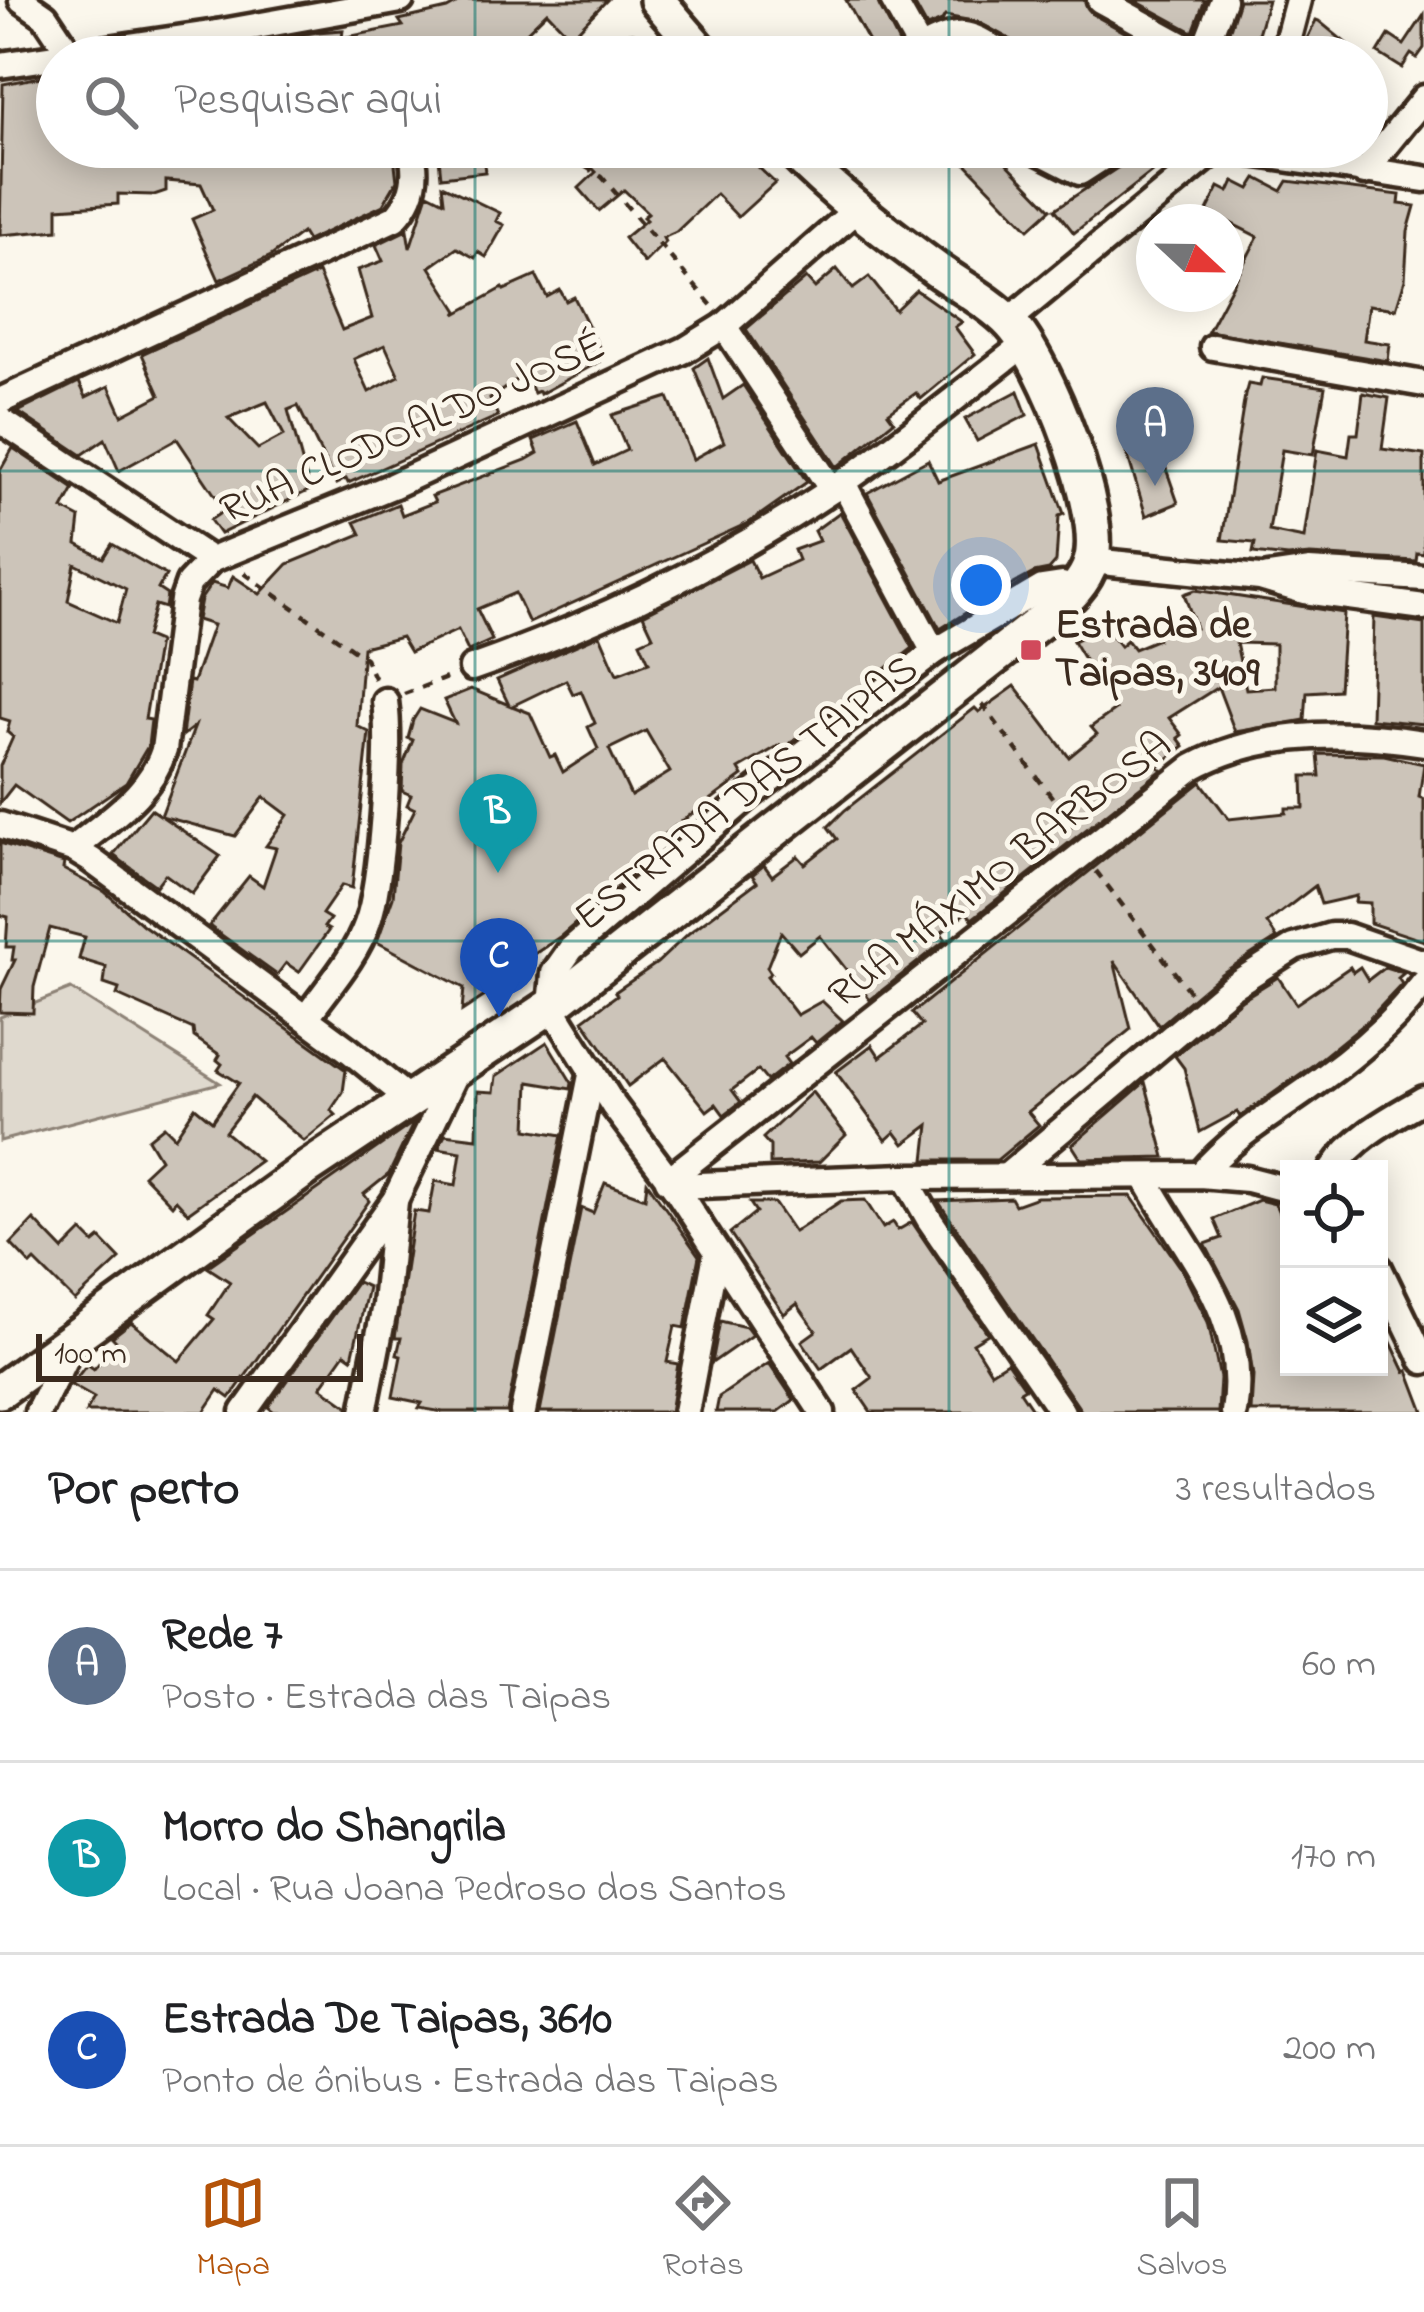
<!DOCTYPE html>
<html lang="pt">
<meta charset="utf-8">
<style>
body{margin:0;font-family:"Indie Flower",sans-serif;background:#f6f6f6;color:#202124}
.controls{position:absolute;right:36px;bottom:36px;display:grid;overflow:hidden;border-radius:0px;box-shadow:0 6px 30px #0003}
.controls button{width:108px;height:108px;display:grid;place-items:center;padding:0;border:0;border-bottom:3px solid #e0e0e0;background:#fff;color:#202124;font:60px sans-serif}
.compass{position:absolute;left:1136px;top:204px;width:108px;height:108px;border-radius:50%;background:#fff;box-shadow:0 6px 30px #0003;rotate:112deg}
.scale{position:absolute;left:36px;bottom:30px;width:327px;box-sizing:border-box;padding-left:12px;border:6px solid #3b2a1e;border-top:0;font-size:33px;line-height:42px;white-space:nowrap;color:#3b2a1e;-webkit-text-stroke:9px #fbf7ec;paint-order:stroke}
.you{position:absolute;left:981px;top:585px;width:42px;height:42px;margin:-30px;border:9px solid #fff;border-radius:50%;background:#1a73e8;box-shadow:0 0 0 18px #1a73e833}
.badge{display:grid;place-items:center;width:78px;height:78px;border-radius:50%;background:#b45309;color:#fff;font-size:39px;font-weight:700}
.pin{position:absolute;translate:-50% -99px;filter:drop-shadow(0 3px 6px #0008)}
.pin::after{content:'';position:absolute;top:63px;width:42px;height:36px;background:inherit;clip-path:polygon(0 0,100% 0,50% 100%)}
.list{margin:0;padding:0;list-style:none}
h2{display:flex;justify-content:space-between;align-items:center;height:156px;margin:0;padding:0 48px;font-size:51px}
h2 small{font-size:39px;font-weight:400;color:#757577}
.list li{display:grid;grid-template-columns:78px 1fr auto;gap:36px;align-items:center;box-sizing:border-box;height:192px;padding:0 48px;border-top:3px solid #e0e0e0}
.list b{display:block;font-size:45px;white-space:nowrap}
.list p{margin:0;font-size:39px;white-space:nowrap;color:#757577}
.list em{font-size:39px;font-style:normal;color:#757577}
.icon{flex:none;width:66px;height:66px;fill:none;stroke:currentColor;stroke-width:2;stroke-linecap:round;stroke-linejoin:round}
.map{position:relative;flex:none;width:1424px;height:1412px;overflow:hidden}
.search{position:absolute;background:#fff;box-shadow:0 6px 30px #0003;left:36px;right:36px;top:36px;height:132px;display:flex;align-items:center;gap:30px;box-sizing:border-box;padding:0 42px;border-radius:66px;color:#757577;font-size:45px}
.sheet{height:732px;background:#fff}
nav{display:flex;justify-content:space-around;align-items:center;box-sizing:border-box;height:168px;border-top:3px solid #e0e0e0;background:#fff;font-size:33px;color:#757577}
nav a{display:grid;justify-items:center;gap:6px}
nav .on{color:#b45309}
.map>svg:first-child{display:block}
</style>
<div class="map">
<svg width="1424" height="1412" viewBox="0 0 1424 1412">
<rect width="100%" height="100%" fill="#fbf7ec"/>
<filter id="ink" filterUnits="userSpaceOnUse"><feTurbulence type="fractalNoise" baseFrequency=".00833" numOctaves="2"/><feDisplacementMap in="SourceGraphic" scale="24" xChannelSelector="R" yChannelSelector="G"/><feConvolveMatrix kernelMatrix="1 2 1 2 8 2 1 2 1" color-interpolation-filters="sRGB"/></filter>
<g filter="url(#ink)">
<path fill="#dfd9ce" stroke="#8d8276" stroke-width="3" d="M 71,989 L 220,1083 L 0,1141 L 0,1017 Z"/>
<g fill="#ccc4b9" stroke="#3b2a1e" stroke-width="3" fill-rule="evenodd">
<path d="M 463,0 L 607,0 L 571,37 L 547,12 L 501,57 L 269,57 L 263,47 L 273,40 L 317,32 L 343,30 L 342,38 L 403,26 L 399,20 L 447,9 Z"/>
<path d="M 846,0 L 877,0 L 906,57 L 877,57 Z"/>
<path d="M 912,0 L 1084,0 L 1092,14 L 1169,57 L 1024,57 L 1017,43 L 978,22 L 945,16 L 942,21 L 927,27 Z"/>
<path d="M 1134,0 L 1205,0 L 1193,32 Z"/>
<path d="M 1239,0 L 1268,0 L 1251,57 L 1221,57 Z"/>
<path d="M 1424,15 L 1424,48 L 1417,58 L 1411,54 L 1402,68 L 1378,53 L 1389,35 L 1404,45 Z"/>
<path d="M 1316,20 L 1319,21 L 1363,57 L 1312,57 L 1302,49 Z"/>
<path d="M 57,74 L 57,147 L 81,147 L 81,155 L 128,155 L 129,147 L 393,147 L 397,181 L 383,205 L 307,241 L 302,233 L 271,256 L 219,280 L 192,219 L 213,210 L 201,184 L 166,181 L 166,191 L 154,195 L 118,194 L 118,204 L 58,208 L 58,230 L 0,235 L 3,84 Z"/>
<path d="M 482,147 L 485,172 L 441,177 L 438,149 Z"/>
<path d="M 571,147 L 737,147 L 775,183 L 738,217 L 716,194 L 676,232 L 663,238 L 665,242 L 644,263 L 624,238 L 646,220 L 643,217 L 648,213 L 624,190 L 599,211 L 579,188 L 596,172 Z"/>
<path d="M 950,147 L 991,147 L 1051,209 L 1029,229 Z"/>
<path d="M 1135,147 L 1184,147 L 1074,233 L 1055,209 L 1128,161 Z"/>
<path d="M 1257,178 L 1282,191 L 1288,181 L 1400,195 L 1399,204 L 1415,206 L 1408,231 L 1405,280 L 1396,309 L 1369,305 L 1364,340 L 1390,344 L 1388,361 L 1208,331 L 1258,237 L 1207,211 L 1219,187 L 1229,192 L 1234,181 L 1250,189 Z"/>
<path d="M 442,185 L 500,213 L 496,221 L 504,225 L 486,257 L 478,252 L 475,258 L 457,248 L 430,267 L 458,311 L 456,314 L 503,288 L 504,290 L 536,276 L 547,297 L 560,290 L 566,301 L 574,297 L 599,347 L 592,350 L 599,362 L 540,394 L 539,391 L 534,393 L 530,384 L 524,387 L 519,378 L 490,399 L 498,416 L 348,483 L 346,479 L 336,484 L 298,406 L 288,410 L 310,490 L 220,534 L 210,520 L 225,510 L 177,439 L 119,471 L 105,439 L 82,455 L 18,412 L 79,382 L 86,397 L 109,386 L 122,415 L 160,395 L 142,354 L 318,273 L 342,330 L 372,318 L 358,270 L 383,261 L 376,245 L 407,230 L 410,248 L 428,193 L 444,201 ZM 385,345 L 399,376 L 369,392 L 354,359 ZM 267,402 L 284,435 L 258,449 L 228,418 Z"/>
<path d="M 837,269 L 853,289 L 869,277 L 895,310 L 916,290 L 962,322 L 955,327 L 975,354 L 921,399 L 916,393 L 888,413 L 894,421 L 837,467 L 746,329 L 806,278 L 815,288 Z"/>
<path d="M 708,358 L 723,399 L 743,385 L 807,482 L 750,522 L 529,623 L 515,593 L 477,609 L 492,640 L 468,651 L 458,630 L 410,652 L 401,637 L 363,647 L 357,726 L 369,732 L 352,888 L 342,885 L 322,914 L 330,919 L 324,927 L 329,930 L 299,972 L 286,963 L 277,975 L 209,926 L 249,876 L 263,886 L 276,848 L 266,846 L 288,815 L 264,797 L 235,836 L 161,816 L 195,726 L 182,736 L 189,681 L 193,682 L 213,625 L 197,620 L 201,599 L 212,583 L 228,588 L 233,576 L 260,594 L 288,564 L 361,534 L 355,522 L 398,504 L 402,515 L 435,502 L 432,496 L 526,460 L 538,453 L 533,440 L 577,421 L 595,465 L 627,450 L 612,415 L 668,397 L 693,459 L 724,442 L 694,368 Z"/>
<path d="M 1262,378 L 1325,387 L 1313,455 L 1282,450 L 1269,531 L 1304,538 L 1317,450 L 1348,456 L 1351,434 L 1358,434 L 1363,393 L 1389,398 L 1382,449 L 1424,455 L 1424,554 L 1417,553 L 1416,561 L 1310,555 L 1288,557 L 1253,553 L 1255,543 L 1222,540 L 1245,395 L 1248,384 L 1260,386 Z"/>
<path d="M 1018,391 L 1027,415 L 977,441 L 965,419 Z"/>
<path d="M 1149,420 L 1178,503 L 1146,516 L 1120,430 Z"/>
<path d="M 1039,444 L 1064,514 L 1059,516 L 1056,562 L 1049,570 L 1034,573 L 999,592 L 940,629 L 867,493 L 928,460 L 938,481 Z"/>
<path d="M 13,448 L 74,489 L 63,509 L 80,518 L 77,544 L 103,558 L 112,544 L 166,575 L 158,589 L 167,595 L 165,608 L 155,605 L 146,637 L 158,642 L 145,719 L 151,720 L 148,746 L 126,783 L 67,823 L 14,785 L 0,803 L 0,766 L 13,737 L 7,732 L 10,721 L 0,718 L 0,471 ZM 75,564 L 126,589 L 117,623 L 68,601 Z"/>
<path d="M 840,512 L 913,648 L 783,749 L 780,745 L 739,769 L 743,776 L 651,844 L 656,854 L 561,936 L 486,987 L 488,994 L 462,1011 L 464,988 L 377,942 L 393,897 L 398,843 L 415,809 L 407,805 L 411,795 L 402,791 L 403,765 L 413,740 L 408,738 L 413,720 L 420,709 L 455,723 L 444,700 L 471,689 L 509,705 L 497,680 L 600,635 L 617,674 L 649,662 L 640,642 L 653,636 L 643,615 L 750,560 L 759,578 L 798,560 L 794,550 L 819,541 L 814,531 ZM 566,680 L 573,694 L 581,691 L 595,723 L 588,727 L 598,749 L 563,772 L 555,755 L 550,757 L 530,713 L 512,706 ZM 646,731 L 670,772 L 631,796 L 609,749 Z"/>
<path d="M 1195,590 L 1344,613 L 1339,690 L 1307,692 L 1305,720 L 1235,732 L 1218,687 L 1169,718 L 1182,735 L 1178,738 L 1184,746 L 1158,766 L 1162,770 L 972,919 L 966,912 L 941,933 L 946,940 L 870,1000 L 820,936 L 799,953 L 781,932 L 767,967 L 771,973 L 767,976 L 797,1015 L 822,1001 L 843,1021 L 816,1043 L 811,1037 L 784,1057 L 789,1064 L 767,1081 L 758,1070 L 732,1090 L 741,1102 L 724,1115 L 716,1104 L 707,1111 L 665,1058 L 628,1086 L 583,1020 L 617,995 L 615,992 L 657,963 L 689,933 L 757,882 L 752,875 L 764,865 L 772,876 L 798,856 L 805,864 L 837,839 L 828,827 L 845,810 L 975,708 L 979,712 L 1015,686 L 1069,757 L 1097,734 L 1091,727 L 1115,710 L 1073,641 L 1105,627 L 1120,646 L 1127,640 L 1134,649 L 1158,639 L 1157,632 L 1196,628 L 1184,594 ZM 1236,643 L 1275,644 L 1275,687 L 1246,689 Z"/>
<path d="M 1374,617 L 1424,624 L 1424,724 L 1371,719 Z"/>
<path d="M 1318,754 L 1384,755 L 1424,764 L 1419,797 L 1424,799 L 1424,941 L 1370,923 L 1370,903 L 1355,902 L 1356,896 L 1321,904 L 1315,886 L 1267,923 L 1277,938 L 1221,974 L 1159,1026 L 1114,961 L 1131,1029 L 1028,1112 L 1039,1125 L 997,1160 L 925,1160 L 929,1125 L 904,1144 L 895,1132 L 886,1140 L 836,1072 L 872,1045 L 880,1057 L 922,1025 L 912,1013 L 1201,782 L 1229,819 L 1286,813 L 1286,808 L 1304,808 L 1303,776 L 1320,776 Z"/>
<path d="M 151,809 L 220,856 L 192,894 L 165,874 L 156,886 L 113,855 Z"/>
<path d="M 0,843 L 64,863 L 63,869 L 105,892 L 143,925 L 346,1070 L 343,1092 L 331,1110 L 336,1115 L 304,1141 L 252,1097 L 225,1132 L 260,1161 L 188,1213 L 176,1200 L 172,1205 L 143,1175 L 160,1159 L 148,1139 L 164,1126 L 175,1137 L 195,1107 L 212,1121 L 239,1083 L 218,1070 L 222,1064 L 217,1060 L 220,1055 L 194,1037 L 193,1029 L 117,995 L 119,989 L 104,984 L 106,967 L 79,959 L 85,937 L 50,928 L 34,987 L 33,1013 L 0,1012 L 1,989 L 15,960 L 12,960 L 14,947 L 6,947 L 8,917 L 0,915 Z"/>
<path d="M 1350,967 L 1353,972 L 1360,967 L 1368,980 L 1385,967 L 1404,973 L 1398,978 L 1402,984 L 1366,1022 L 1313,1065 L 1240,1117 L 1237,1112 L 1200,1132 L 1184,1068 L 1175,1056 L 1241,1000 L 1278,977 L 1296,1004 Z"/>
<path d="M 547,1042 L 572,1083 L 571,1089 L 529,1082 L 527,1129 L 562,1135 L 507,1412 L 443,1412 L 419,1408 L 422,1403 L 393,1397 L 401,1356 L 397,1355 L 401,1338 L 395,1338 L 414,1211 L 429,1213 L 435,1181 L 456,1185 L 461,1152 L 438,1148 L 445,1134 L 477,1138 L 478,1091 L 494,1092 L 496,1076 Z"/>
<path d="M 1145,1082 L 1165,1157 L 1081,1159 L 1072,1145 Z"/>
<path d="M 812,1092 L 846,1135 L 819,1162 L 770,1164 L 770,1146 L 763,1138 Z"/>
<path d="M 414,1122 L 389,1174 L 364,1194 L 369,1201 L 230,1398 L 219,1390 L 204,1412 L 86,1412 L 94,1398 L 71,1385 L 87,1364 L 94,1369 L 117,1342 L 112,1337 L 131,1322 L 179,1361 L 214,1319 L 208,1315 L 230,1282 L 207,1267 Z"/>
<path d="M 647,1182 L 699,1256 L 685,1328 L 675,1326 L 667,1362 L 678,1364 L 670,1412 L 540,1412 L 581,1208 L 593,1213 L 605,1183 L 645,1198 Z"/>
<path d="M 1131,1196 L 1181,1268 L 1208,1322 L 1220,1378 L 1218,1412 L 1082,1412 L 938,1201 L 1011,1198 L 1015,1205 L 1037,1197 Z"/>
<path d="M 865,1200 L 883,1228 L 893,1222 L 898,1230 L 912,1222 L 988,1334 L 973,1343 L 991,1372 L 1007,1362 L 1025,1388 L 1020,1391 L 1034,1412 L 871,1412 L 856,1390 L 872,1378 L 851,1347 L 821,1369 L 802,1341 L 816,1331 L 797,1304 L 784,1314 L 730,1233 L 756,1212 L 750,1203 L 774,1203 L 794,1232 L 841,1201 Z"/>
<path d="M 1259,1200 L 1275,1204 L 1280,1215 L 1289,1213 L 1289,1367 L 1379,1367 L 1379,1317 L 1405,1372 L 1408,1370 L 1424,1412 L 1251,1412 L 1253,1376 L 1248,1341 L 1239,1309 L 1205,1244 L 1222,1238 L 1214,1219 Z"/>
<path d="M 34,1220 L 63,1250 L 82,1231 L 94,1243 L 100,1238 L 120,1259 L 75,1301 L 35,1261 L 31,1265 L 11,1244 Z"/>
<path d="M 357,1282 L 368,1287 L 352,1358 L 345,1353 L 321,1387 L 348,1406 L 348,1412 L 274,1412 L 268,1407 Z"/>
<path d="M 720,1321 L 746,1327 L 752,1335 L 712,1363 Z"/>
<path d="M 769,1363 L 794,1400 L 778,1412 L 716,1412 L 719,1397 Z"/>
</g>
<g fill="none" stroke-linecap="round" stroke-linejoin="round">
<defs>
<g id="minor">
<path d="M 22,0 L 45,16 L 71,55"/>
<path d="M 893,0 L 925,57"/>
<path d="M 1100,0 L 1202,56"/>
<path d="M 217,33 L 241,57"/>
<path d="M 920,49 C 964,26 967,32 1008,57"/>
<path d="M 622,57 L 631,48"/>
<path d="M 1201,57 L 1223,0"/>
<path d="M 1283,57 L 1298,0"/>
<path d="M 0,65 L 217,33 L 401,0"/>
<path d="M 1031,147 L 1080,172 L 1119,147"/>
<path d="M 1218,148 L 1424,179"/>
<path d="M 1364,172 L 1424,98"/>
<path d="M 1008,321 L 1219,147"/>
<path d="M 724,326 L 832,490"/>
<path d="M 1213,347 L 1424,384"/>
<path d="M 0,401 L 395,218 C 414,198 419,174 410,147"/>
<path d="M 0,420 L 211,560"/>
<path d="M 843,483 L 934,652"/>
<path d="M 1092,561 L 1260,578 L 1304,591 L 1424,607"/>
<path d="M 1268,577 L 1309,571 L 1424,578"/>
<path d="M 472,668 C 599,623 723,563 835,488 C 900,444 962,392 1025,344"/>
<path d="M 0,825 L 73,849 L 91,860 L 350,1051 L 410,1100"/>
<path d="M 73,849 C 108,819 150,795 164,750 L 183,600 L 189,583 L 211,560 L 392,486 L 685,350 L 724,326 L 857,209"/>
<path d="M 306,1018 C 326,989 355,958 367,924 C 382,884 391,745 385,701"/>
<path d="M 1333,1169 C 1354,1137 1391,1118 1424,1099"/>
<path d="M 1009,1174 L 1231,987 L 1294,947 L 1331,936 L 1347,936 L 1424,963"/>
<path d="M 1200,1175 C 1238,1131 1278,1112 1323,1078 C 1362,1050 1395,1021 1424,983"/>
<path d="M 1144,1176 C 1186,1254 1250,1317 1234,1412"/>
<path d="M 905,1177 L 929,1219 L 1062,1412"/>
<path d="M 668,1180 L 1193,767 C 1261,730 1349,731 1424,743"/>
<path d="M 674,1186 L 905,1177 L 1200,1175 L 1247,1179 L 1289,1190"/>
<path d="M 1379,1268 L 1424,1361"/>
<path d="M 38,1412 L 75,1338"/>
<path d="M 244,1412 L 395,1200 L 458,1069"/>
<path d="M 364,1412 L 385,1305 L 395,1201"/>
<path d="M 523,1412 L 592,1070"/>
<path d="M 686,1412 L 716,1254"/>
<path d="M 822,1412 L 674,1186 L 613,1105 L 551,1006 L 554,973 L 571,949 L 749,796 L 934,652 L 1042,588 L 1062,585 L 1075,590"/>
</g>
<g id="major">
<path d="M 657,0 L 706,57"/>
<path d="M 0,1391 L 309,1167 L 551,1006 L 1045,618 C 1063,602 1084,586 1091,562 C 1106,513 1046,362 1011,324 C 991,303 961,287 937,270 C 885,232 834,193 789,147"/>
</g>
</defs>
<use href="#minor" stroke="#3b2a1e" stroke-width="33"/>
<use href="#major" stroke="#3b2a1e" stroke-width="42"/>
<g stroke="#3b2a1e" stroke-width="4.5" stroke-dasharray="9 9" stroke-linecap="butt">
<path d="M 554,147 L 602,177 L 713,307"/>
<path d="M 244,573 L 365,658 L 376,682"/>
<path d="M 404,694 L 449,677"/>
<path d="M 982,704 L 1076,829"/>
<path d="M 1096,871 L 1192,995"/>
</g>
<use href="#minor" stroke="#fbf7ec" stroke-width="24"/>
<use href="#major" stroke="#fbf7ec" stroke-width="33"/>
</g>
</g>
<path fill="none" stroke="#0f766e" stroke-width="3" stroke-opacity="0.55" d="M 475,0 L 475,57M 949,0 L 949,57M 475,147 L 475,1412M 949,147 L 949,1412M 0,471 L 1424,471M 0,941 L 1424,941"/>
<rect fill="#d1495b" stroke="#fbf7ec" stroke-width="4.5" x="1019" y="638" width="24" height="24" rx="6"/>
<g text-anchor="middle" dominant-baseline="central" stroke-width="10" stroke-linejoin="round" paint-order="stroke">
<g font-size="42" fill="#3b2a1e" stroke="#fbf7ec">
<text transform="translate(413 429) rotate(-24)">RUA CLODOALDO JOSÉ</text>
<text transform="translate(747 794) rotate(-38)">ESTRADA DAS TAIPAS</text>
<text transform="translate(1001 871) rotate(-38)">RUA MÁXIMO BARBOSA</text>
</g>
<g font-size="42" font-weight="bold" fill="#3b2a1e" stroke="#fbf7ec" text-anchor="start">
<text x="1055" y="626">Estrada de<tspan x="1055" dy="48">Taipas, 3409</tspan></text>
</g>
</g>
</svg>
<div class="controls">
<button><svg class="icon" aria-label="locate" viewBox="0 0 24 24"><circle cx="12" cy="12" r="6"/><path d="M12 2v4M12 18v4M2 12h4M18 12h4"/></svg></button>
<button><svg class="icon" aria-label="layers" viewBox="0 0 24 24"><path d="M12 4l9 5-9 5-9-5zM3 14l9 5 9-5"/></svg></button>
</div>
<svg class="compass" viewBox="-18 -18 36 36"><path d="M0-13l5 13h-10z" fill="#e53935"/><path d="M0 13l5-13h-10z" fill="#757577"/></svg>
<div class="scale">100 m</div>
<div class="you"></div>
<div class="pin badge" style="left:1155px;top:486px;background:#5c6f8a">A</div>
<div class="pin badge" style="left:498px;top:873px;background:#0f9aa8">B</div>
<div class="pin badge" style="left:499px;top:1017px;background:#1a4fb4">C</div>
<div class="search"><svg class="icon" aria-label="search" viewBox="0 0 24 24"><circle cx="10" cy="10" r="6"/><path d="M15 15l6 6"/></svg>Pesquisar aqui</div>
</div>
<section class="sheet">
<h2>Por perto<small>3 resultados</small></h2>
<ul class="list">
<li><span class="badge" style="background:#5c6f8a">A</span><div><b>Rede 7</b><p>Posto · Estrada das Taipas</p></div><em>60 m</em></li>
<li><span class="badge" style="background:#0f9aa8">B</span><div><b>Morro do Shangrila</b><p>Local · Rua Joana Pedroso dos Santos</p></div><em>170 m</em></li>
<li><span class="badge" style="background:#1a4fb4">C</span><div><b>Estrada De Taipas, 3610</b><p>Ponto de ônibus · Estrada das Taipas</p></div><em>200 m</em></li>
</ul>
</section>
<nav>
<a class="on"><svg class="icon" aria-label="map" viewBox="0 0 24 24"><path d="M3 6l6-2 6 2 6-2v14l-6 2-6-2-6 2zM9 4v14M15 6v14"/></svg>Mapa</a>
<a><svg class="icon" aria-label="directions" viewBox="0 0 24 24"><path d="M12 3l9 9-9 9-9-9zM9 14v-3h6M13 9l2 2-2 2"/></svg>Rotas</a>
<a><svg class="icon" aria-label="saved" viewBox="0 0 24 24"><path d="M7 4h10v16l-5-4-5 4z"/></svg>Salvos</a>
</nav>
